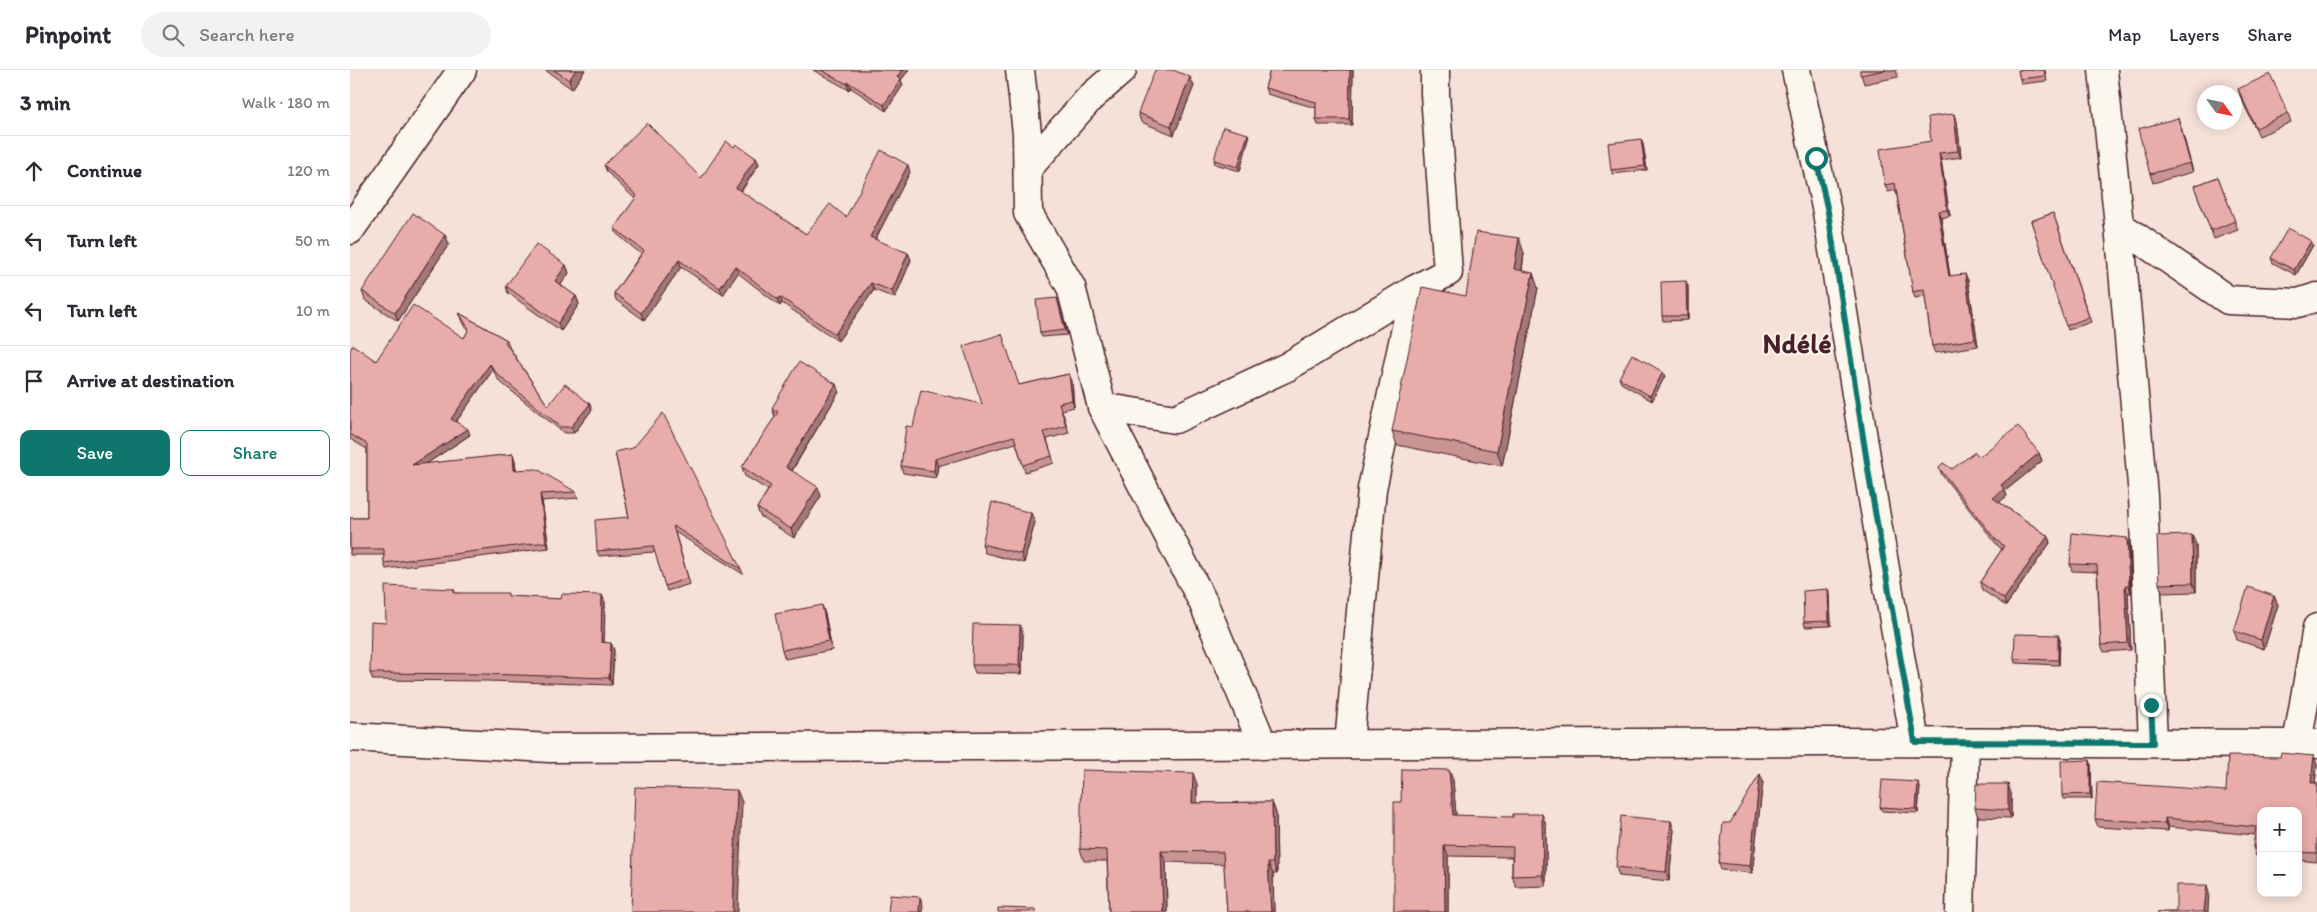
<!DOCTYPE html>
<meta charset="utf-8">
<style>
body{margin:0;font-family:Itim,sans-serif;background:#f2f2f3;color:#2b2b33}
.controls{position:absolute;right:15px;bottom:15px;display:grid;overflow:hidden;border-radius:10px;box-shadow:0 2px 12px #0003}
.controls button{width:45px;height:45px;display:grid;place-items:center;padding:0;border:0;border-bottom:1px solid #e1e1e2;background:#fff;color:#2b2b33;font:25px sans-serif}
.compass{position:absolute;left:1847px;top:15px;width:45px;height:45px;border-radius:50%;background:#fff;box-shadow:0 2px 12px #0003;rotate:123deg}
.stop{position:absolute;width:15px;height:15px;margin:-11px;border:4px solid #0f766e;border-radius:50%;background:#fff}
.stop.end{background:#0f766e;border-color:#fff;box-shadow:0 1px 5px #0008}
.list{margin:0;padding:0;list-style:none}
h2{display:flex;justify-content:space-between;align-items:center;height:65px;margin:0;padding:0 20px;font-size:21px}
h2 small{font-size:16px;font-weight:400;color:#7c7c81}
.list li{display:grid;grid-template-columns:32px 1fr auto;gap:15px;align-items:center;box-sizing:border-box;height:70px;padding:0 20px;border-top:1px solid #e1e1e2}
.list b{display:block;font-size:19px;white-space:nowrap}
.list em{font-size:16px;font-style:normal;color:#7c7c81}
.actions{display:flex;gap:10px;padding:15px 20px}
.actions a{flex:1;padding:11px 0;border:1px solid #0f766e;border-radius:10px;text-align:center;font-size:18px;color:#0f766e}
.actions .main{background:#0f766e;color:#fff}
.icon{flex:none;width:28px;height:28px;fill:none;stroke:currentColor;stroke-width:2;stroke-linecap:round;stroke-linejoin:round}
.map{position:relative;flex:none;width:1967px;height:842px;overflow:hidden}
header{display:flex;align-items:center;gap:30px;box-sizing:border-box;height:70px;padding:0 25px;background:#fff;border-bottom:1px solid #e1e1e2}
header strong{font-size:24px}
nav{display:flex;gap:28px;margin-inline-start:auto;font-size:18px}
.search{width:350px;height:45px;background:#f2f2f3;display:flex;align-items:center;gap:12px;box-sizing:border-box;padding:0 18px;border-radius:28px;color:#7c7c81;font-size:19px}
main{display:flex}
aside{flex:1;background:#fff}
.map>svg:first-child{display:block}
</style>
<header>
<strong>Pinpoint</strong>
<div class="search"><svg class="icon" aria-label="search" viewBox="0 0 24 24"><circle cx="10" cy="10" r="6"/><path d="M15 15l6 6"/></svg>Search here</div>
<nav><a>Map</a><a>Layers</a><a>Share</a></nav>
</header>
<main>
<aside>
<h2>3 min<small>Walk · 180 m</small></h2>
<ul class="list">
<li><svg class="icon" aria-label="ahead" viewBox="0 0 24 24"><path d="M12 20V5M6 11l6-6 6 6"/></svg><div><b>Continue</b></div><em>120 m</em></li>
<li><svg class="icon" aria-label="left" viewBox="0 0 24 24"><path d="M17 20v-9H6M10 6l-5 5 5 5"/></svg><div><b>Turn left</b></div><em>50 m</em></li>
<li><svg class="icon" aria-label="left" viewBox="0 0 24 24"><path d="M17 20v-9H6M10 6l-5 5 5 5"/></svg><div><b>Turn left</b></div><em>10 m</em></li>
<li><svg class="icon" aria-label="arrive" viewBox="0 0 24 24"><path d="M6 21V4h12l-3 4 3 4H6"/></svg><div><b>Arrive at destination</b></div></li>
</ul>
<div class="actions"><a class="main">Save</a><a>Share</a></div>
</aside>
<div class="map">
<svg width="1967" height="842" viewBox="0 0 1967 842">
<rect width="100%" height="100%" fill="#f5e1d8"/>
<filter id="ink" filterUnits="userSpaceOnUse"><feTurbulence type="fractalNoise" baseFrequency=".02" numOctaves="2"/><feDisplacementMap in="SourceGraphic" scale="10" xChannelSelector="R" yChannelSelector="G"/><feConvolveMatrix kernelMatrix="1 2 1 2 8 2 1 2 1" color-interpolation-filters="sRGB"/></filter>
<g filter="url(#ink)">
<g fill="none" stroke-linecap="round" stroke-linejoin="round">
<defs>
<g id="street">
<path d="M 670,0 L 677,63 L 678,143 L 721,217 L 752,337 L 853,532 L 913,675"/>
<path d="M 1446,0 L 1477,142 L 1521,418 L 1565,672"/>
<path d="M 1753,0 L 1769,155 L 1793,426 L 1803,673"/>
<path d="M 678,98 L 740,28 L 772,0"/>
<path d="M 1769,155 L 1878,230 L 1948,233 L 1967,227"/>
<path d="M 752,337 L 825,349 L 937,297 L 1064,220"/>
<path d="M 0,667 L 200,678 L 1479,672 L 1967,674"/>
<path d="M 999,674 L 1022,419 L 1064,220 L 1098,202 L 1085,24 L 1085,0"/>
<path d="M 1947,674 L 1967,558"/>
<path d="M 1610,842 L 1615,673"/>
</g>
<path id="secondary" d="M 0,160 L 112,0"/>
</defs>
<use href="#street" stroke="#4a1f2b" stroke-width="31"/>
<use href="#secondary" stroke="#4a1f2b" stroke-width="31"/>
<use href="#street" stroke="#fbf7ec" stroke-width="28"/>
<use href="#secondary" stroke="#fbf7ec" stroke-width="28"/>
</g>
<g fill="#c89593" stroke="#4a1f2b">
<path d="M 195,0 L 235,0 L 222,19 Z"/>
<path d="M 463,0 L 559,0 L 551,10 L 553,15 L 536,41 L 501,18 L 499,20 Z"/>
<path d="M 920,0 L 1003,0 L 1002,55 L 968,55 L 966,49 L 966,38 L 917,24 L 915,18 Z"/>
<path d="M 1510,0 L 1546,0 L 1548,7 L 1514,14 Z"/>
<path d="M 1668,0 L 1695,0 L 1697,11 L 1671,14 L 1670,9 Z"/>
<path d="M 844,16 L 824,65 L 791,52 L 788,43 Z"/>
<path d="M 1888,19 L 1938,43 L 1941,52 L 1909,66 L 1891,28 Z"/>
<path d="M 1828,48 L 1831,57 L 1843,102 L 1803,113 L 1800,104 Z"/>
<path d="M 1607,51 L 1611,87 L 1591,90 L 1600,146 L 1591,148 L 1600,206 L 1618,210 L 1628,276 L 1585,283 L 1582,276 L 1575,226 L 1565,228 L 1563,222 L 1546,120 L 1538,122 L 1535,115 L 1581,71 Z"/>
<path d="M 898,64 L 899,68 L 890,101 L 865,94 L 864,90 Z"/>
<path d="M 1293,74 L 1297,100 L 1263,104 L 1261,100 Z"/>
<path d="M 384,77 L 406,88 L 409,94 L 391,122 L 456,164 L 496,147 L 560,102 L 525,170 L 558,183 L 561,190 L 545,228 L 524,220 L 488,271 L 432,233 L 430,236 L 388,203 L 373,225 L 331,197 L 294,250 L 266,230 L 264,223 L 291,184 L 267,164 L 264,158 L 285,129 L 257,102 L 254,95 L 351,108 Z"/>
<path d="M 1868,107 L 1888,160 L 1864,169 L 1844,116 Z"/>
<path d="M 1703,143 L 1741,252 L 1718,260 L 1681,151 Z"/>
<path d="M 95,165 L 99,174 L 48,251 L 15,230 L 12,221 Z"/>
<path d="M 1961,171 L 1963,175 L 1946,205 L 1923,193 L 1921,188 Z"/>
<path d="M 1174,183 L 1172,201 L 1188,218 L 1152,396 L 1047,375 L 1042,361 Z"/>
<path d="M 216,195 L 219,203 L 210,215 L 226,226 L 229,234 L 211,261 L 158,223 L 156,216 Z"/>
<path d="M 1338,216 L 1338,250 L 1313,251 L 1312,246 Z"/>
<path d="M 707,228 L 717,265 L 692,267 L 690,263 Z"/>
<path d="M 109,243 L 157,270 L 159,276 L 159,277 L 198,336 L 242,340 L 224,363 L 214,363 L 149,311 L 143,300 L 106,352 L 120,365 L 76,394 L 163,384 L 165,391 L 166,400 L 226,422 L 228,428 L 192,431 L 199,478 L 36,499 L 34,493 L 34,485 L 0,485 L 0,448 L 17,448 L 17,379 L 0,369 L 0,280 L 26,291 L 114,268 L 118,261 L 112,250 Z"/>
<path d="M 719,304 L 722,311 L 724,337 L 712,340 L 719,363 L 697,369 L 704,393 L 675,402 L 666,373 L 588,396 L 586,408 L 553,403 L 551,396 L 632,334 L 669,315 Z"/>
<path d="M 1315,306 L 1302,331 L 1271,313 L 1269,308 Z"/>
<path d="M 489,322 L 442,401 L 471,426 L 444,468 L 410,446 L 407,438 L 418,420 L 395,406 L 392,397 L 425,347 L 422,338 Z"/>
<path d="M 265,382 L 391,499 L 393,504 L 325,462 L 340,514 L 317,521 L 305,482 L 249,486 L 247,481 L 279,447 Z"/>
<path d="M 1689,383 L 1692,391 L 1655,421 L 1657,426 L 1649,432 L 1698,466 L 1700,473 L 1656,536 L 1632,520 L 1630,512 L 1652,479 L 1648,476 L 1592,405 L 1589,398 L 1602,399 L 1629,387 Z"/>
<path d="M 685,452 L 674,493 L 635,483 L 632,474 Z"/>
<path d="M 1777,468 L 1779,475 L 1781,523 L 1778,523 L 1781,580 L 1754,582 L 1751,575 L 1747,502 L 1722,501 L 1720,494 Z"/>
<path d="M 1846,474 L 1846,522 L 1813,523 L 1809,514 Z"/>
<path d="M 104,519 L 105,523 L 255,532 L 254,572 L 264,580 L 262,615 L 137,611 L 23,610 L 20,603 L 36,553 Z"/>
<path d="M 1480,524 L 1481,556 L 1455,557 L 1454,552 Z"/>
<path d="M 1924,526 L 1928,535 L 1914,579 L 1887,570 L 1884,561 Z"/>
<path d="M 475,544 L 482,580 L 435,589 L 432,580 Z"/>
<path d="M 673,564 L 672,604 L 625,603 L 622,595 Z"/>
<path d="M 1708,565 L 1710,570 L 1709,595 L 1665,593 L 1664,589 Z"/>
<path d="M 1964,686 L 1967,695 L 1965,713 L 1967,713 L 1967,792 L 1948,790 L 1948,741 L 1911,741 L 1911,786 L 1906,786 L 1903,777 L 1905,765 L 1818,757 L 1818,761 L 1748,757 L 1745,749 L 1876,721 L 1930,687 Z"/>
<path d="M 1741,695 L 1742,729 L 1713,729 L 1712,725 Z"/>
<path d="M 1103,710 L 1106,746 L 1196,755 L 1196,816 L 1166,817 L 1162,806 L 1162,787 L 1098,786 L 1098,842 L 1044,842 L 1051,732 Z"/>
<path d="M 1413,711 L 1402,803 L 1371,800 L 1369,793 L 1380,753 Z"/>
<path d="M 847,714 L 847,733 L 922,732 L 926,743 L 927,804 L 923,804 L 924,842 L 877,842 L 874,794 L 816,792 L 817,842 L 759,842 L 757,791 L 734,791 L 730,779 Z"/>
<path d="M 1570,717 L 1568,743 L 1532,741 L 1530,737 Z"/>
<path d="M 1661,723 L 1661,748 L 1628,747 L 1625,738 Z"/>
<path d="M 1324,760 L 1319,811 L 1269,806 L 1266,797 Z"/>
</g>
<g fill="#a27978" stroke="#4a1f2b">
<path d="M 226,0 L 235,0 L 222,19 L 219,10 Z"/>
<path d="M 552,0 L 559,0 L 551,10 L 553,15 L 536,41 L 534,35 L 547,7 Z"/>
<path d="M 1000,0 L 1003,0 L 1002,55 L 999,49 Z"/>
<path d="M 840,7 L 844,16 L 824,65 L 821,56 Z"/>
<path d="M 498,12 L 501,18 L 499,20 L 497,14 Z"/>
<path d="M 1604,44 L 1607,51 L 1611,87 L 1608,81 Z"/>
<path d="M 1828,48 L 1831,57 L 1843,102 L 1840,93 Z"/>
<path d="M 898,64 L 899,68 L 890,101 L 888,97 Z"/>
<path d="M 1291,69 L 1293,74 L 1297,100 L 1295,96 Z"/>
<path d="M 1589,83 L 1591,90 L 1600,146 L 1597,140 Z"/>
<path d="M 406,88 L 409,94 L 388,125 L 386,118 Z"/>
<path d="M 558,95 L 560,102 L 523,174 L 520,167 Z"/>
<path d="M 1588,141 L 1591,148 L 1601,213 L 1599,206 Z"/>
<path d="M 95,165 L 99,174 L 48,251 L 45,243 Z"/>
<path d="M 1169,168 L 1174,183 L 1170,214 L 1164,199 Z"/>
<path d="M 1961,171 L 1963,175 L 1946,205 L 1944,200 Z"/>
<path d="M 558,183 L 561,190 L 545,228 L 542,221 Z"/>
<path d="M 329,190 L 331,197 L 294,250 L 291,243 Z"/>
<path d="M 216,195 L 219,203 L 208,219 L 205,211 Z"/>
<path d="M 385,196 L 388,203 L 373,225 L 370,218 Z"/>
<path d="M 1183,203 L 1188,218 L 1152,396 L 1147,381 Z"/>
<path d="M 1615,204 L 1618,210 L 1628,276 L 1625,269 Z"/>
<path d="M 1336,211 L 1338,216 L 1338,250 L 1337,246 Z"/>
<path d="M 521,213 L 524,220 L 488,271 L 485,264 Z"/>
<path d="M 226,226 L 229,234 L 211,261 L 208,253 Z"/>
<path d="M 430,227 L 432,233 L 430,236 L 427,229 Z"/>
<path d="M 140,294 L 143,300 L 103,356 L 101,349 Z"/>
<path d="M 1313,302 L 1315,306 L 1302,331 L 1300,326 Z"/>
<path d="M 719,304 L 722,311 L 724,337 L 722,330 Z"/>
<path d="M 486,314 L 489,322 L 439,405 L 436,397 Z"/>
<path d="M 240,334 L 242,340 L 224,363 L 221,357 Z"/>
<path d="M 118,359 L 120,365 L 64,402 L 62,395 Z"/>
<path d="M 1689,383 L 1692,391 L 1655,421 L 1657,426 L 1646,435 L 1643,428 L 1651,415 Z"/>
<path d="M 163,384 L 165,391 L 166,407 L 164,400 Z"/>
<path d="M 585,389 L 588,396 L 586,408 L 584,401 Z"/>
<path d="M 468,417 L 471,426 L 444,468 L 441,459 Z"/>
<path d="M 190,424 L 192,431 L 199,478 L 196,472 Z"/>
<path d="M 681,443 L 685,452 L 674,493 L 671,484 Z"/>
<path d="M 1842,465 L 1846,474 L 1846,522 L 1843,513 Z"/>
<path d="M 1698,466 L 1700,473 L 1656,536 L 1654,529 Z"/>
<path d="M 1777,468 L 1779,475 L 1781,523 L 1779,516 Z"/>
<path d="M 1775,516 L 1778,523 L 1781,580 L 1778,573 Z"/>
<path d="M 1478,519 L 1480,524 L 1481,556 L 1479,551 Z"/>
<path d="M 252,525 L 255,532 L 254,580 L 251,572 Z"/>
<path d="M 1924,526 L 1928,535 L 1914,579 L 1911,570 Z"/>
<path d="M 472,535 L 475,544 L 482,580 L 479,571 Z"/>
<path d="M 670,555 L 673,564 L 672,604 L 669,595 Z"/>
<path d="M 1708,565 L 1710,570 L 1709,595 L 1708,590 Z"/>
<path d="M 261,573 L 264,580 L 262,615 L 259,608 Z"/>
<path d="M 1964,686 L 1967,695 L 1964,721 L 1961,713 Z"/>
<path d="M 1740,690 L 1741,695 L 1742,729 L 1740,724 Z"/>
<path d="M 1099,700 L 1103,710 L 1107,756 L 1103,745 Z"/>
<path d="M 843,703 L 847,714 L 847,745 L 842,733 Z"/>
<path d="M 1410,704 L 1413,711 L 1402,803 L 1400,796 Z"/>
<path d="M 1568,712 L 1570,717 L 1568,743 L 1566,739 Z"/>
<path d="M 1658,714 L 1661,723 L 1661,748 L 1658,740 Z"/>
<path d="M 387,720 L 392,732 L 388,842 L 383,842 Z"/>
<path d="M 922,732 L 926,743 L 927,804 L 923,793 Z"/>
<path d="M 1192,744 L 1196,755 L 1196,816 L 1193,805 Z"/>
<path d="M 1815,748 L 1818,757 L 1818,761 L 1815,753 Z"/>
<path d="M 1321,751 L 1324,760 L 1319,811 L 1316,802 Z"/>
<path d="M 1094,775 L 1098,786 L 1098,842 L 1095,842 Z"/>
<path d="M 811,781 L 816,792 L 817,842 L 813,842 Z"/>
<path d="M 918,793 L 923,804 L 924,842 L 921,842 Z"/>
<path d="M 1857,815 L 1859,823 L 1858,842 L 1854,842 Z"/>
<path d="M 570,827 L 573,835 L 572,842 L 569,842 Z"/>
</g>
<g fill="#e8adab" stroke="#4a1f2b">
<path d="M 204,0 L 226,0 L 219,10 Z"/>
<path d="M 471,0 L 552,0 L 547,7 L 551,9 L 534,35 L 498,12 L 497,14 Z"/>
<path d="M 805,0 L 823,0 L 840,7 L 821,56 L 788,43 Z"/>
<path d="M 920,0 L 1000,0 L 999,49 L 966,49 L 966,32 L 915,18 Z"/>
<path d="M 1510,0 L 1536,0 L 1510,5 Z"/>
<path d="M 1668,0 L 1694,0 L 1695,6 L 1670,9 Z"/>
<path d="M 1920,4 L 1938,43 L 1906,58 L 1888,19 Z"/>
<path d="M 1604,44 L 1608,81 L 1589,83 L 1597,140 L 1588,141 L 1599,206 L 1615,204 L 1625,269 L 1582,276 L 1574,219 L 1563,222 L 1545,113 L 1535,115 L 1530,79 L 1581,71 L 1578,47 Z"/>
<path d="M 1828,48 L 1840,93 L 1800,104 L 1788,59 Z"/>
<path d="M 297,53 L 351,108 L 376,71 L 384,77 L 386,74 L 406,88 L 386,118 L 456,164 L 480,134 L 496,147 L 531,80 L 558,95 L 520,167 L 558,183 L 542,221 L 521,213 L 485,264 L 430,227 L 427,229 L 385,196 L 370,218 L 329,190 L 291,243 L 264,223 L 294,181 L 264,158 L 287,126 L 254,95 Z"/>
<path d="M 873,57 L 898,64 L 888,97 L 864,90 Z"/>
<path d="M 1291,69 L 1295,96 L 1261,100 L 1258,73 Z"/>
<path d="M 1868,107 L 1885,151 L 1861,161 L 1844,116 Z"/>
<path d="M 63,143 L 95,165 L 45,243 L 12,221 Z"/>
<path d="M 1703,143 L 1739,247 L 1716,256 L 1681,151 Z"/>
<path d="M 1938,158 L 1961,171 L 1944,200 L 1921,188 Z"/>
<path d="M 1126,162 L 1169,168 L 1164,199 L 1183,203 L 1147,381 L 1042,361 L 1072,217 L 1116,226 Z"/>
<path d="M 186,174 L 216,195 L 205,211 L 226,226 L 208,253 L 156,216 Z"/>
<path d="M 1336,211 L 1337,246 L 1312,246 L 1311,212 Z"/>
<path d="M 707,228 L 715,260 L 690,263 L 686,230 Z"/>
<path d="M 63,235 L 114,268 L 119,259 L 109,243 L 157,270 L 155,272 L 198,336 L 215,314 L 240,334 L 221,357 L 211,357 L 147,304 L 140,294 L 101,349 L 118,359 L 62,395 L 163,384 L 164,400 L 187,399 L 226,422 L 190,424 L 196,472 L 34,493 L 34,479 L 0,479 L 0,448 L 17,448 L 17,374 L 0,364 L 0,280 L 3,275 L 26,291 Z"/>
<path d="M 652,264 L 669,315 L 719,304 L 722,330 L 709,333 L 716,356 L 694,362 L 702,386 L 673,395 L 664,366 L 585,389 L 584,401 L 551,396 L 556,356 L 563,357 L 571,320 L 632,334 L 613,276 Z"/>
<path d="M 1282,284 L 1313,302 L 1300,326 L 1269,308 Z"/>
<path d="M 449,292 L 486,314 L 436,397 L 468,417 L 441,459 L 407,438 L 421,416 L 392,397 L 428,342 L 422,338 Z"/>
<path d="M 313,343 L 391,499 L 323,456 L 338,508 L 315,516 L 303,476 L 247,481 L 245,450 L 279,447 L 265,382 L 283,378 Z"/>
<path d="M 1668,356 L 1689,383 L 1651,415 L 1654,419 L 1643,428 L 1698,466 L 1654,529 L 1630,512 L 1654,476 L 1645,469 L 1589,398 L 1593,393 L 1602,399 L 1625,382 L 1629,387 Z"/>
<path d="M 642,432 L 681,443 L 671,484 L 632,474 Z"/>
<path d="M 1722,463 L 1777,468 L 1779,516 L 1775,516 L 1778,573 L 1751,575 L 1747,495 L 1720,494 Z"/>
<path d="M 1842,465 L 1843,513 L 1809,514 L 1807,466 Z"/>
<path d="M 35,516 L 104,519 L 104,523 L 158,523 L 158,526 L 211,529 L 212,524 L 252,525 L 251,572 L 261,573 L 259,608 L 135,604 L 20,603 L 21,552 L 36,553 Z"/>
<path d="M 1898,517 L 1924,526 L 1911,570 L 1884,561 Z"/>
<path d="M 1478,519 L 1479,551 L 1454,552 L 1453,521 Z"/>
<path d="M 472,535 L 479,571 L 432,580 L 425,544 Z"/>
<path d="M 623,554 L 670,555 L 669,595 L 622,595 Z"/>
<path d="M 1665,564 L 1708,565 L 1708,590 L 1664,589 Z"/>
<path d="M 1931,683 L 1964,686 L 1961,713 L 1967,713 L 1967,783 L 1948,782 L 1948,741 L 1911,741 L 1911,778 L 1903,777 L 1906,757 L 1815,748 L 1815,753 L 1745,749 L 1747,712 L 1876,721 L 1878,686 L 1930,687 Z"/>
<path d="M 1740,690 L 1740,724 L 1712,725 L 1711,691 Z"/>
<path d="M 1052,699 L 1099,700 L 1103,745 L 1163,747 L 1163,744 L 1192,744 L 1193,805 L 1162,806 L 1163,777 L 1094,775 L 1095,842 L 1044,842 L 1044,732 L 1051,732 Z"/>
<path d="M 732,700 L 843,703 L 842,733 L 922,732 L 923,793 L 918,793 L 921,842 L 877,842 L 873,782 L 811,781 L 813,842 L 759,842 L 757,780 L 730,779 Z"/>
<path d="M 1410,704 L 1400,796 L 1369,793 L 1373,753 L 1380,753 Z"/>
<path d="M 1532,710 L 1568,712 L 1566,739 L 1530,737 Z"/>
<path d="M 1626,714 L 1658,714 L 1658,740 L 1625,738 Z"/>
<path d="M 285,717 L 387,720 L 383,842 L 281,842 Z"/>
<path d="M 1271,746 L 1321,751 L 1316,802 L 1266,797 Z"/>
<path d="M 1826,815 L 1857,815 L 1854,842 L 1807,842 L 1815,841 L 1826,841 Z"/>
<path d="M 540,825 L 570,827 L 569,842 L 538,842 Z"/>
<path d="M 648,838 L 685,839 L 685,842 L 648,842 Z"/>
</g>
</g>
<g fill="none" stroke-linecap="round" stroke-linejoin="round" filter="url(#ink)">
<path stroke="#0f766e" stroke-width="6" d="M 1466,88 L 1478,142 L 1521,418 L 1565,672 L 1803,673 L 1801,635"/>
</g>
<g text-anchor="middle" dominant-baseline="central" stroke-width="4" stroke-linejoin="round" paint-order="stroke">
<g font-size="28" font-weight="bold" fill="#4a1f2b" stroke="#fbf7ec">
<text x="1447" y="273">Ndélé</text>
</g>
</g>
</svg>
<div class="controls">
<button>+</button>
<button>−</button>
</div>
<svg class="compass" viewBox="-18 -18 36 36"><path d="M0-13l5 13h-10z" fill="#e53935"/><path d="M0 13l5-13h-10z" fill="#7c7c81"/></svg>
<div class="stop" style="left:1466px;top:88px"></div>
<div class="stop end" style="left:1801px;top:635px"></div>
</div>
</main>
